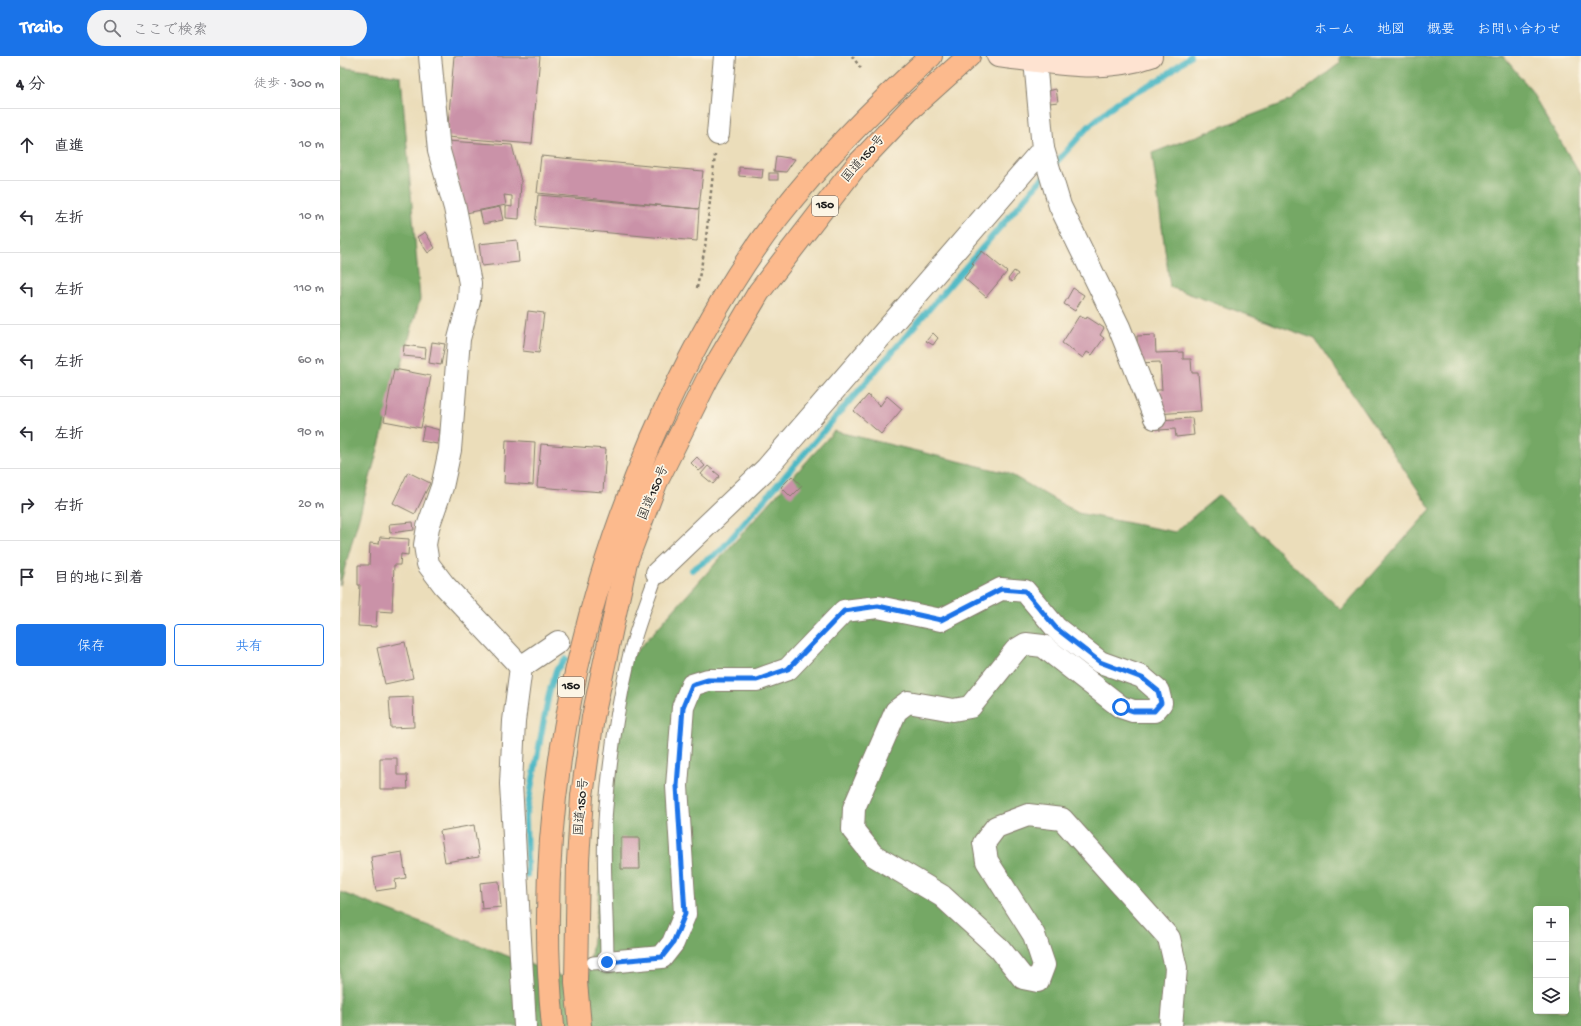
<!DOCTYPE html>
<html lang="ja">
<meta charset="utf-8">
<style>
body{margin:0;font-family:"Gochi Hand","Klee One",sans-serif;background:#f2f2f3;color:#2b2b33}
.controls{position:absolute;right:12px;bottom:12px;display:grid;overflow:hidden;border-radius:4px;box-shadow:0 4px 16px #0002}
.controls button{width:36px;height:36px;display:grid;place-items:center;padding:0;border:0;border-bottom:1px solid #e1e1e2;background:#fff;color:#2b2b33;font:20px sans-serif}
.stop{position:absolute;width:12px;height:12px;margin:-9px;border:3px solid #1a73e8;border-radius:50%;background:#fff}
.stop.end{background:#1a73e8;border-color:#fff;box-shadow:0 1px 4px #0008}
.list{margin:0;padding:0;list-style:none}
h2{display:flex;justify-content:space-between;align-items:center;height:52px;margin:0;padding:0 16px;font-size:17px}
h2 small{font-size:13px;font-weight:400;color:#7c7c81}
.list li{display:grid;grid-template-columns:26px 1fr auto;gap:12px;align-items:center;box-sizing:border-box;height:72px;padding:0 16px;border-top:1px solid #e1e1e2}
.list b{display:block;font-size:15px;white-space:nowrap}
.list em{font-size:13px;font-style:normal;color:#7c7c81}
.actions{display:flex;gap:8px;padding:12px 16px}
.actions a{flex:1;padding:9px 0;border:1px solid #1a73e8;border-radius:4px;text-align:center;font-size:14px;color:#1a73e8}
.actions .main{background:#1a73e8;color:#fff}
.icon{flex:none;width:22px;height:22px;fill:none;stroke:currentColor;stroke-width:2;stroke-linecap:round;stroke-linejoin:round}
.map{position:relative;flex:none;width:1241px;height:970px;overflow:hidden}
header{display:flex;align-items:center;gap:24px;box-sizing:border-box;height:56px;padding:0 20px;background:#1a73e8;color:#fff}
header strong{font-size:19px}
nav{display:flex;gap:22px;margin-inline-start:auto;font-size:14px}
.search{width:280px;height:36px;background:#f2f2f3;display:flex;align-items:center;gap:10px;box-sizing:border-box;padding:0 14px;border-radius:22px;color:#7c7c81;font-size:15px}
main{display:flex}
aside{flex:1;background:#fff}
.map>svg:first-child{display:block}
</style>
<header>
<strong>Trailo</strong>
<div class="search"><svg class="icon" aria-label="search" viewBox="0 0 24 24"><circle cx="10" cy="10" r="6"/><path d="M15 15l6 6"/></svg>ここで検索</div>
<nav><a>ホーム</a><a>地図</a><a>概要</a><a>お問い合わせ</a></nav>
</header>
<main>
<aside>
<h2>4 分<small>徒歩 · 300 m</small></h2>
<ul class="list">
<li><svg class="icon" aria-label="ahead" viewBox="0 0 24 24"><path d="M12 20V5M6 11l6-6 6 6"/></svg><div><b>直進</b></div><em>10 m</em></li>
<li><svg class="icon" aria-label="left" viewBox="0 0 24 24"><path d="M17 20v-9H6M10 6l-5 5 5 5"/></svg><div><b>左折</b></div><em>10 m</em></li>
<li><svg class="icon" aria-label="left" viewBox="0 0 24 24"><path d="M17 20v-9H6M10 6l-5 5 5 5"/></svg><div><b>左折</b></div><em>110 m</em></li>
<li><svg class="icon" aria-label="left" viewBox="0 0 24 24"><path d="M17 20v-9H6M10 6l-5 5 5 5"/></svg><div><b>左折</b></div><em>60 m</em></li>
<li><svg class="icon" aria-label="left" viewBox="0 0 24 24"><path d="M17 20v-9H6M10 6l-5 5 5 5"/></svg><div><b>左折</b></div><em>90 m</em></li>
<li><svg class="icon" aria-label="right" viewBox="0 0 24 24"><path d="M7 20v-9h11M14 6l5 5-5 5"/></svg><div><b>右折</b></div><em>20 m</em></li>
<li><svg class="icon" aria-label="arrive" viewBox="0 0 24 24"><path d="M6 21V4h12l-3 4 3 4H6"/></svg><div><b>目的地に到着</b></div></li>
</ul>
<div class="actions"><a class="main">保存</a><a>共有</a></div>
</aside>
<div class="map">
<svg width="1241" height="970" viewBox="0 0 1241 970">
<rect width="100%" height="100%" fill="#fcf5e5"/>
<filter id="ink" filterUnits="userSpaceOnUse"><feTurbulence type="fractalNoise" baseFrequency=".025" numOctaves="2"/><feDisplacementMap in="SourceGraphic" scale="8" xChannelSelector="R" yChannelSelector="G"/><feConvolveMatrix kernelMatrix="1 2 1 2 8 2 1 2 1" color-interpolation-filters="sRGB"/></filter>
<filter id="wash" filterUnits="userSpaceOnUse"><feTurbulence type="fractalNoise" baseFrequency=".012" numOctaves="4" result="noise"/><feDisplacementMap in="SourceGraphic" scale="16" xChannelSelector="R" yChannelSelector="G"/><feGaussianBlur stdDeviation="0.9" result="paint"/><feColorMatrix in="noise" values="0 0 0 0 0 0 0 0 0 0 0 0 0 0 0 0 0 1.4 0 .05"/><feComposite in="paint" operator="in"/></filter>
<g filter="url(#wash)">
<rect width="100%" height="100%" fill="#ebddba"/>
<g fill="#74a865" stroke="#486240" fill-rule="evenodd">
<path d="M 1000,0 L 1163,0 L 1188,30 L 1241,120 L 1241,970 L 242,970 L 288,605 L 494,375 L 668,417 L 738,457 L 835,476 L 879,439 L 1001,554 L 1091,453 L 975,283 L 830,231 L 812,97 L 952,44 L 1000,7 ZM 1196,853 L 1226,853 L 1226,955 L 1196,955 Z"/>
<path d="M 0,11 L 61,20 L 80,243 L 0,529 Z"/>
<path d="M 0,836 L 236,926 L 235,970 L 0,970 Z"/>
</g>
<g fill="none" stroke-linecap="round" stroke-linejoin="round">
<g stroke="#4ab7c4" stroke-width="6">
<path d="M 713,110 L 749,70 L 776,47 L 825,20 L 850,0"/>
<path d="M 352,514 L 380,495 L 706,118"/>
<path d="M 187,819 L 186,760 L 209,637 L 216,614 L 226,603"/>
</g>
</g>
<g id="blocks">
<g fill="#ca92a8">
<path d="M 114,0 L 200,0 L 192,88 L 107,81 Z"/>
<path d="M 716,33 L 718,46 L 710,47 L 708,35 Z"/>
<path d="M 106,85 L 172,89 L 181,125 L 179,163 L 166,162 L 166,150 L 172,151 L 172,140 L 164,139 L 166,149 L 126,157 Z"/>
<path d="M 201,100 L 363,115 L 359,153 L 197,137 Z"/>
<path d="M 436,100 L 455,103 L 446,116 L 434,115 Z"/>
<path d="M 399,111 L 423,113 L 422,122 L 399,120 Z"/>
<rect x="429" y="117" width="9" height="7"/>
<path d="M 198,139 L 359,153 L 357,185 L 195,170 Z"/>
<path d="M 160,151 L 163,164 L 143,168 L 140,155 Z"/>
<path d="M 85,176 L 95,192 L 88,197 L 77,181 Z"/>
<path d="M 177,184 L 179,206 L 142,210 L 139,188 Z"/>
<path d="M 642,195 L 667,216 L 646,241 L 624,222 L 634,209 L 632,207 Z"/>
<path d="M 674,215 L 678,218 L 672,226 L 668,223 Z"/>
<path d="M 733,232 L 744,239 L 735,255 L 724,248 Z"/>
<path d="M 188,255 L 204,257 L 199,297 L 183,295 Z"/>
<path d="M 739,260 L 746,263 L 747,261 L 764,272 L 760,279 L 764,282 L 752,299 L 747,296 L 743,302 L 722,287 Z"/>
<path d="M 593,277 L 598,282 L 593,289 L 586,285 Z"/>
<path d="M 815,279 L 816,297 L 843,296 L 843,303 L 851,303 L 852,317 L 858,317 L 861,355 L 816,358 L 813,334 L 822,334 L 820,306 L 798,307 L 797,280 Z"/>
<path d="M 92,286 L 105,288 L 101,309 L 89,307 Z"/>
<path d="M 64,289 L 86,292 L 85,302 L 63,300 Z"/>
<path d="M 54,313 L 91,320 L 81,372 L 44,365 Z"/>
<path d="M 528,339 L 540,350 L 547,340 L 562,353 L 541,378 L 514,355 Z"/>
<path d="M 852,362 L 854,379 L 836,381 L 835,373 L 819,374 L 819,364 Z"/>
<path d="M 84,370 L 100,374 L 97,388 L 81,385 Z"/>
<path d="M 166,384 L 195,386 L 193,429 L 164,427 Z"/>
<path d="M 201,388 L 266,393 L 263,436 L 197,431 Z"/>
<path d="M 357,401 L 365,410 L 359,415 L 351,407 Z"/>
<path d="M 368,410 L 380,420 L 373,428 L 361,418 Z"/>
<path d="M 68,416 L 90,427 L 75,458 L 53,447 Z"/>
<path d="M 452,420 L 462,430 L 451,441 L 441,431 Z"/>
<path d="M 73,466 L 74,474 L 50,477 L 49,468 Z"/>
<path d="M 40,481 L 69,483 L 68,499 L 61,498 L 60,509 L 54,509 L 52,556 L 37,555 L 36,571 L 18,570 L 20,529 L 18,529 L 18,509 L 29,509 L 30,487 L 39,488 Z"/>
<path d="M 65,586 L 73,622 L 45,628 L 37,592 Z"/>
<path d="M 73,641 L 74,671 L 51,672 L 49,642 Z"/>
<path d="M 40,702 L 57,702 L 57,719 L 67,719 L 68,733 L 40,733 Z"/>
<path d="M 134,769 L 139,801 L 105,806 L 100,775 Z"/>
<path d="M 281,782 L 299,782 L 300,813 L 281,813 Z"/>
<path d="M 62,796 L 66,822 L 55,824 L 56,832 L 36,835 L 31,801 Z"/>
<path d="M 159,825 L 161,851 L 142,853 L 140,827 Z"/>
</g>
</g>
</g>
<g filter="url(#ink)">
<use href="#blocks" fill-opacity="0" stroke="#847c6b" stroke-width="1"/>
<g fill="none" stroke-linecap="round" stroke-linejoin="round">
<defs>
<path id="lane" d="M 253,907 L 267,906 C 267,851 261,795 267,740 C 271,696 278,649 288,606 C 295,575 307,546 317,517"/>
<g id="street">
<path d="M 90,0 L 99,95 L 115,152 L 130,227 L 129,245 L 119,283 L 110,394 L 102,431 L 88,471 L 85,489 L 88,508 L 104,529 L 181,611 L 218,586"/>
<path d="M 695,4 L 703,93 L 720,150 L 779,271 L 815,362"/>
<path d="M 378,78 L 385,0"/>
<path d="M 317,517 L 426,413 L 703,93"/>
<path d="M 181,611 L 174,665 L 171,728 L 185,970"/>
<path d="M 267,906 L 322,901 L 333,887 L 345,858 L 337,730 L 343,651 L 352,629 L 368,624 L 417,624 L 448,613 L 504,555 L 538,551 L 601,564 L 661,533 L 685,535 L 716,572 L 760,606 L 802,621 L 818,635 L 821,647 L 814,655 L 793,655 L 781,651 L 703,590 L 686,588 L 676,594 L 630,651 L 613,654 L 568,646 L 556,655 L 514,752 L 513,774 L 533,799 L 602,840 L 660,893 L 683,922 L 698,925 L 704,909 L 694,879 L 647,805 L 644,787 L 656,771 L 688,759 L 722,763 L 829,882 L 836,912 L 831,970"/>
</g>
<path id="secondary" d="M 658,0 C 707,6 763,18 811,0"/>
<g id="highway">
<path d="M 213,970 C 193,769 233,567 312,382 C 346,304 386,229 438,161 C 484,102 535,50 591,0"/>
<path d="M 240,970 L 236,926 L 238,805 L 242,740 L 253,661 L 286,506 L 316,427 L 368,322 L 419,236 L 516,110 L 569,54 L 629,0"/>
</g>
</defs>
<use href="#lane" stroke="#847c6b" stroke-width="15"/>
<use href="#street" stroke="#847c6b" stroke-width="24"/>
<use href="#secondary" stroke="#847c6b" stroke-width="24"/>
<use href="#highway" stroke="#847c6b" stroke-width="24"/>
<g stroke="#847c6b" stroke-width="2.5" stroke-dasharray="3 3" stroke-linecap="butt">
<path d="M 512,0 L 522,14"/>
<path d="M 357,232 L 365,191 L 375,99"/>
</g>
<use href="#lane" stroke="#fff" stroke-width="13"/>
<use href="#street" stroke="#fff" stroke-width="22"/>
<use href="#secondary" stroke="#fee3d1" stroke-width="22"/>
<use href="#highway" stroke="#fcba8d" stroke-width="22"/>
</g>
</g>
<g fill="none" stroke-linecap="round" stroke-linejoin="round" filter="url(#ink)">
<path stroke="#1a73e8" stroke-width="5" d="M 267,906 L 322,901 L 333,887 L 345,858 L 337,730 L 343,651 L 352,629 L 368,624 L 417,624 L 448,613 L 504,555 L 538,550 L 601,564 L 661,533 L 685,535 L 716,572 L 760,606 L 802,622 L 818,635 L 821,647 L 814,655 L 793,655 L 781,651"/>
</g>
<g text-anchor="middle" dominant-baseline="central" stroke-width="3.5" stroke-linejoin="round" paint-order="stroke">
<g fill="#fcf5e5" stroke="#5f5d58" stroke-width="1">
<rect x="472" y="140" width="26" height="20" rx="3"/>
<rect x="218" y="621" width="26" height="20" rx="3"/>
</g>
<g font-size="12" font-weight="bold" fill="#1c1c1c">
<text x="485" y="150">150</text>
<text x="231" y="631">150</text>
</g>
<g font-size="13" fill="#1c1c1c" stroke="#fcf5e5">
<text transform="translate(524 103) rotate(-49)">国道150号</text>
<text transform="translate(314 437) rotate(-67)">国道150号</text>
<text transform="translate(242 751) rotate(-85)">国道150号</text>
</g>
</g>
</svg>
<div class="controls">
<button>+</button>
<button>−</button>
<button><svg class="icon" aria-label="layers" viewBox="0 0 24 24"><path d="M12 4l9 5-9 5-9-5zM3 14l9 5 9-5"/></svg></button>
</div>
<div class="stop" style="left:781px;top:651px"></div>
<div class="stop end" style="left:267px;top:906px"></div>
</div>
</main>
